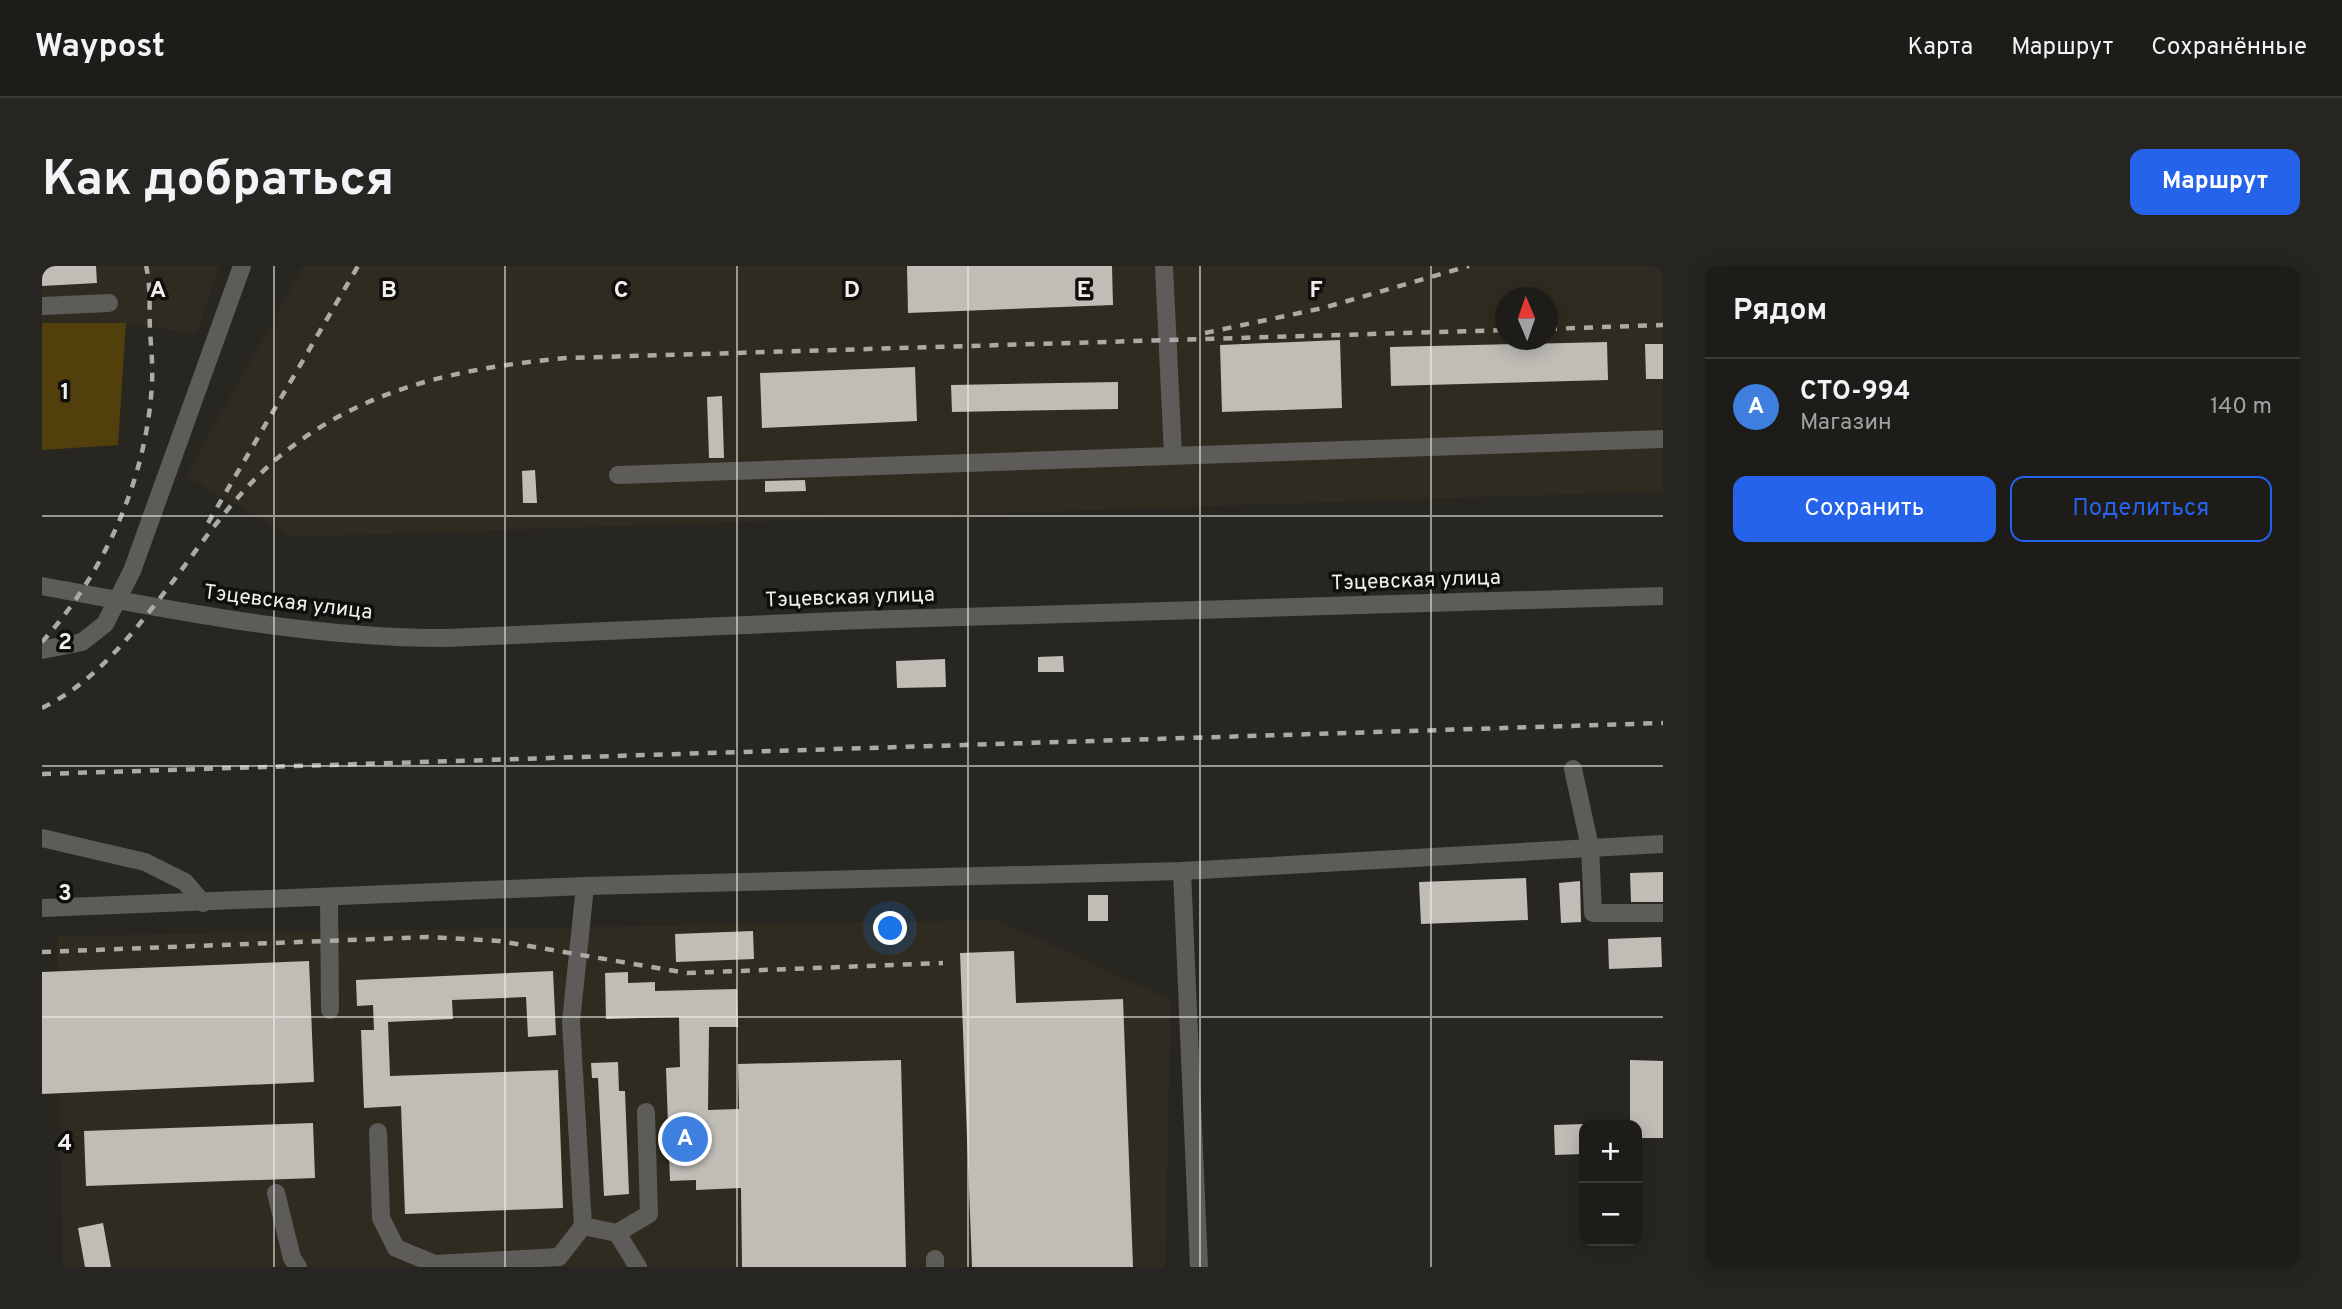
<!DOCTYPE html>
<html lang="ru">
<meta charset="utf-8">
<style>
body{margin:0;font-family:Overpass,sans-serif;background:#262522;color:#f1f3f6}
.controls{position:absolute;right:21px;bottom:21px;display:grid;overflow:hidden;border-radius:14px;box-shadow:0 4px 18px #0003}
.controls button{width:63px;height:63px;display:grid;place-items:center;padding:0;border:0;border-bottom:2px solid #3c3a38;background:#1e1c19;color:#f1f3f6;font:35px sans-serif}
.compass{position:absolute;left:1453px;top:21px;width:63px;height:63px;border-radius:50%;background:#1e1c19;box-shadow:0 4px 18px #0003;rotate:358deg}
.you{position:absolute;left:849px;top:663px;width:24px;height:24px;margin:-18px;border:5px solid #fff;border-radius:50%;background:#1a73e8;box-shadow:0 0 0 10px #1a73e833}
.badge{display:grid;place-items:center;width:46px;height:46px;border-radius:50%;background:#2563eb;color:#fff;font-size:23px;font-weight:700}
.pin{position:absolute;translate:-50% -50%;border:4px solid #fff;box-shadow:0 2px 7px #0006}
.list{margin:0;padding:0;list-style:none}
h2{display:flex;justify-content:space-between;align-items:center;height:91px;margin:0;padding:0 28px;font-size:30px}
h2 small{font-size:23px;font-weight:400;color:#a1a1a2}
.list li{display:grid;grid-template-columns:46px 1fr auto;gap:21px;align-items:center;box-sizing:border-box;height:98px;padding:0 28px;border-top:2px solid #3c3a38}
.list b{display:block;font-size:26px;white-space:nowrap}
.list p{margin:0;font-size:23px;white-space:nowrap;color:#a1a1a2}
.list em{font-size:23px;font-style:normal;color:#a1a1a2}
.actions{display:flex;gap:14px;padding:21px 28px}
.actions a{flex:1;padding:16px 0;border:2px solid #2563eb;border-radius:14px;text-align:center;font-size:24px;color:#2563eb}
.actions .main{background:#2563eb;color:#fff}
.map{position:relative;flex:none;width:1621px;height:1001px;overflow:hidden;border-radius:14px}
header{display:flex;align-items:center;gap:42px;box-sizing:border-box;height:98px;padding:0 35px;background:#1e1c19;border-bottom:2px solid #3c3a38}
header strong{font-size:33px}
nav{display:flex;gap:38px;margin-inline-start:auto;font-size:24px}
.intro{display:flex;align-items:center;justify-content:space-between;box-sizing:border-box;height:168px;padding:0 42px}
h1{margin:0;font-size:49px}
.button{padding:18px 32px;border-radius:14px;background:#2563eb;color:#fff;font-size:24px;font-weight:700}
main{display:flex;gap:42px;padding:0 42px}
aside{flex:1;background:#1e1c19;border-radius:14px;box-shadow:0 4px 18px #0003}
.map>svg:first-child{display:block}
</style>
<header>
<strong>Waypost</strong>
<nav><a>Карта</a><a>Маршрут</a><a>Сохранённые</a></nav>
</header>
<div class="intro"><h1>Как добраться</h1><a class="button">Маршрут</a></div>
<main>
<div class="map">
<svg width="1621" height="1001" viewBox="0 0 1621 1001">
<rect width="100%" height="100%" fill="#282621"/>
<g fill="#302b20" fill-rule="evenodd">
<path d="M 0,0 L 177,0 L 154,68 L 84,57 L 0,57 Z"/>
<path d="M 262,0 L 1621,0 L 1621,225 L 250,271 L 144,210 ZM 1464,32 L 1506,32 L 1506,74 L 1464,74 Z"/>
<path d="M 955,654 L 1129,734 L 1123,1001 L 21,1001 L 15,670 Z"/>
</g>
<path fill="#51400c" d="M 0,57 L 84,57 L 76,179 L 0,184 Z"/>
<g fill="#bfbdb6">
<path d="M 0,0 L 54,0 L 55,17 L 0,20 Z"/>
<path d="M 865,0 L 1070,0 L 1071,39 L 866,47 Z"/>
<path d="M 1298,74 L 1300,142 L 1180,146 L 1178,79 Z"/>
<path d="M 1565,76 L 1566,114 L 1349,120 L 1348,81 Z"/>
<path d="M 1603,78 L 1621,78 L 1621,113 L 1604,113 Z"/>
<path d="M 873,101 L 875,155 L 720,162 L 718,107 Z"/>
<path d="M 1076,116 L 1076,143 L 910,146 L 909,119 Z"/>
<path d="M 680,130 L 682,192 L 667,192 L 665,131 Z"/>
<path d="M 493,204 L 495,237 L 481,237 L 480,205 Z"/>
<path d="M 763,214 L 764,225 L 723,226 L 723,215 Z"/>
<path d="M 1021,390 L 1022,406 L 996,406 L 996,391 Z"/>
<path d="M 903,393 L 904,421 L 855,422 L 854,395 Z"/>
<path d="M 1621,606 L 1621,636 L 1589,636 L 1588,607 Z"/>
<path d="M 1484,612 L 1486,654 L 1379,658 L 1377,616 Z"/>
<path d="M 1538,615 L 1539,656 L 1519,657 L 1517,617 Z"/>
<rect x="1046" y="629" width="20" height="26"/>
<path d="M 711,665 L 712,693 L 634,696 L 633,668 Z"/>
<path d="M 1619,671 L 1620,701 L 1567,703 L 1566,673 Z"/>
<path d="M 972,685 L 974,737 L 1081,733 L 1091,1001 L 930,1001 L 918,687 Z"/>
<path d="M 267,695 L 272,816 L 0,828 L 0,706 Z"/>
<path d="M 511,705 L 514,769 L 486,771 L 484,731 L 410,734 L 411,753 L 346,756 L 348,810 L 516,804 L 521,942 L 363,948 L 359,840 L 322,842 L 319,764 L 332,764 L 331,739 L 315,740 L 314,714 Z"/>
<path d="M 586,706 L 586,717 L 613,716 L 613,725 L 695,723 L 696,761 L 667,761 L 666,844 L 697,843 L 696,798 L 859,794 L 864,1001 L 700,1001 L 699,922 L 654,924 L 654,914 L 628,915 L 624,802 L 638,801 L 637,751 L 564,753 L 563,707 Z"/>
<path d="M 1588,794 L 1621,795 L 1621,872 L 1595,872 L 1595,859 L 1588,859 Z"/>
<path d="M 576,796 L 577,825 L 583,825 L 587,928 L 562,930 L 556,812 L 550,812 L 549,797 Z"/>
<path d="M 271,857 L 273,912 L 44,920 L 42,865 Z"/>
<path d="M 1542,858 L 1542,888 L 1513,889 L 1512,859 Z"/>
<path d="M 61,957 L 69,1001 L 43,1001 L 36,962 Z"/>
</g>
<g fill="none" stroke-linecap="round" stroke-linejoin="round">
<g stroke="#5d5c59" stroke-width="18">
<path d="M 1122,0 L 1131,188"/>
<path d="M 0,40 L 67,37"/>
<path d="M 576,209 L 1621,173"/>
<path d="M 0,320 C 135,345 267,372 404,372 L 820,354 L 1621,330"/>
<path d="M 0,384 L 40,376 L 63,358 L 90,305 L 200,0"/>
<path d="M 1531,503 L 1548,581 L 1551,647 L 1621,647"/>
<path d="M 0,572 L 103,596 L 143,616 L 161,637"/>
<path d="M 1140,605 L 1157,1001"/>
<path d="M 543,620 L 529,756 L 541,960 L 575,967 L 607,948 L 604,846"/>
<path d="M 287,632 L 288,744"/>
<path d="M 0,642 L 543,620 L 1140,605 L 1621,578"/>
<path d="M 336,866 L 339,952 L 354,982 L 393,998 L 517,991 L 541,960"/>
<path d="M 234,927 L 250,992 L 256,1001"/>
<path d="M 575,967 L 596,1001"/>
<path d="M 893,993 L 893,1001"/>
</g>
<g stroke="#abaaa6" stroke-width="4.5" stroke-dasharray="9 9" stroke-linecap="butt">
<path d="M 1506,63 L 1621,59"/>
<path d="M 1163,67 L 1281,42 L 1427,0"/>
<path d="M 166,257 L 316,0"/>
<path d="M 0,376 C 63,306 105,212 110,117 C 111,99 109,81 108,64 C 107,43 109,20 104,0"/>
<path d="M 0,442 C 58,414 97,359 135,310 C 166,268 198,223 238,190 C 322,121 419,102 524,92 L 1464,64"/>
<path d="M 0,508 L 1621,457"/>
<path d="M 0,686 L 386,671 L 457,675 L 645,707 L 901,697"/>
</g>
</g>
<path fill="none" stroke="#f1f0ec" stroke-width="2" stroke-opacity="0.55" d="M 232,0 L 232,1001M 463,0 L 463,1001M 695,0 L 695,1001M 926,0 L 926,1001M 1158,0 L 1158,1001M 1389,0 L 1389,1001M 0,250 L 1621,250M 0,500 L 1621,500M 0,751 L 1621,751"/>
<g text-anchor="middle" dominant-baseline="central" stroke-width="7" stroke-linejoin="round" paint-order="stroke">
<g font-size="21" fill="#f1f0ec" stroke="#100f0d">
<text transform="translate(1374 315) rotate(-2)">Тэцевская улица</text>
<text transform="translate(808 332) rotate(-2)">Тэцевская улица</text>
<text transform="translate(246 337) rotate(7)">Тэцевская улица</text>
</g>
</g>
<g font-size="23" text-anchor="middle" font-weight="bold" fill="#f1f0ec" stroke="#100f0d" stroke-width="7" stroke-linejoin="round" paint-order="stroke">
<text x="116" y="31">A</text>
<text x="347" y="31">B</text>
<text x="579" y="31">C</text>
<text x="810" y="31">D</text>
<text x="1042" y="31">E</text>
<text x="1274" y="31">F</text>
<text x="23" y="133">1</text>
<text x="23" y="383">2</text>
<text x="23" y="634">3</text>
<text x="23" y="884">4</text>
</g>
</svg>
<div class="controls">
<button>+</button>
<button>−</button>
</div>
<svg class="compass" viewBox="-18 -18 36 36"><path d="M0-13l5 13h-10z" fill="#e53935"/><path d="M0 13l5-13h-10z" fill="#a1a1a2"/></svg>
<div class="you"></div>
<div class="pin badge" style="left:643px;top:873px;background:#3f7fe0">A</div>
</div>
<aside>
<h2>Рядом<small></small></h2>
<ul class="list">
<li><span class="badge" style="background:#3f7fe0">A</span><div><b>СТО-994</b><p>Магазин</p></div><em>140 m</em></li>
</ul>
<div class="actions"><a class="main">Сохранить</a><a>Поделиться</a></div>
</aside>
</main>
